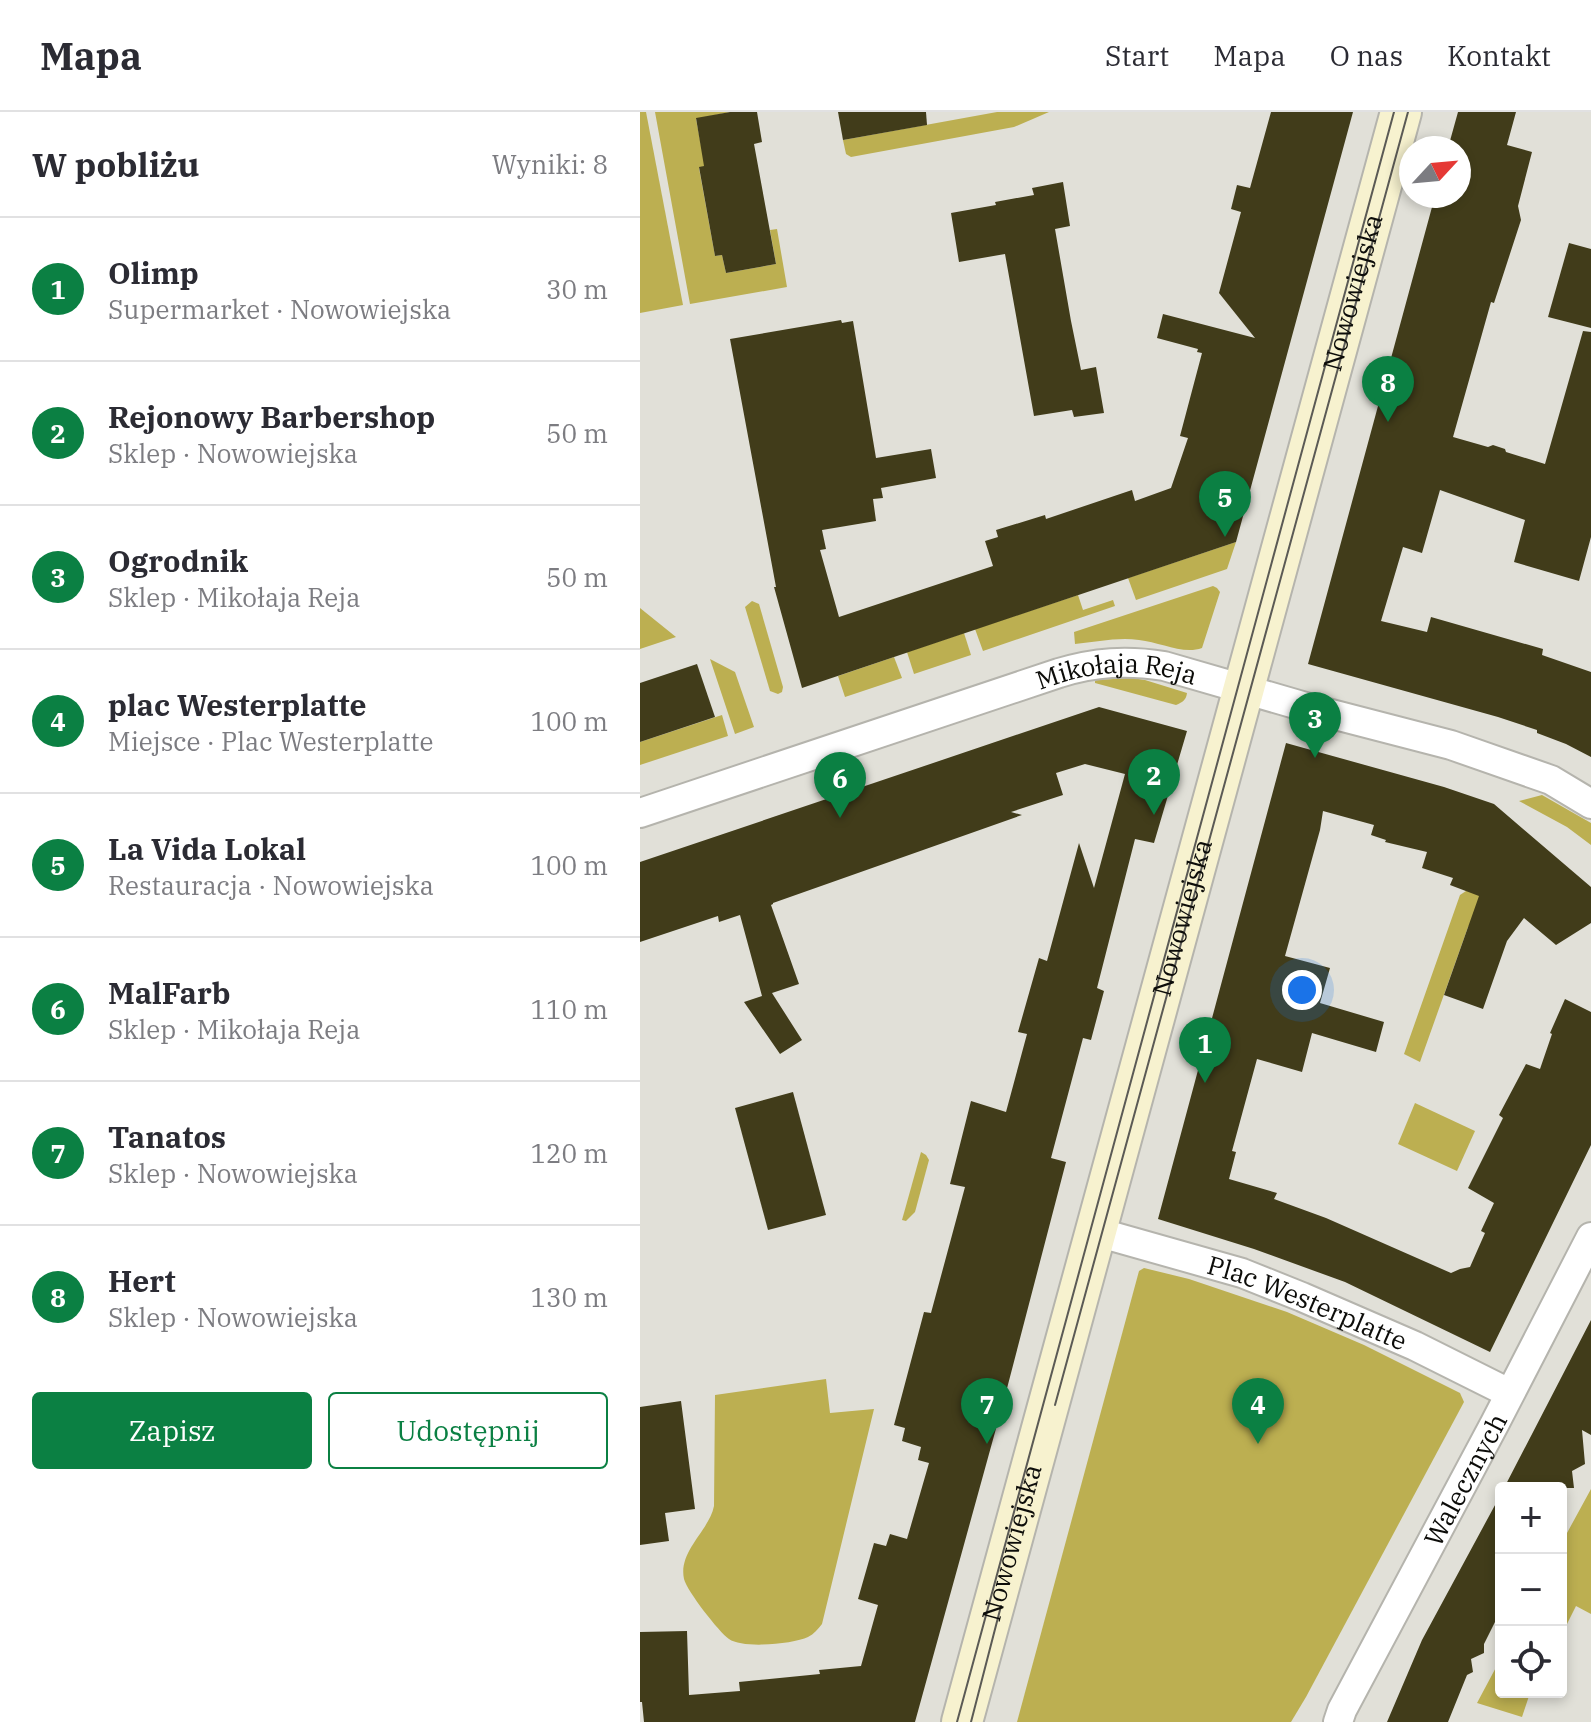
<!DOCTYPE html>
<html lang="pl">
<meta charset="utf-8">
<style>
body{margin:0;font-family:"IBM Plex Serif",serif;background:#f2f2f3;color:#2b2b33}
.controls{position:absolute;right:24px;bottom:24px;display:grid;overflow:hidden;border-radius:8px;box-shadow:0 4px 12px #0003}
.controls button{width:72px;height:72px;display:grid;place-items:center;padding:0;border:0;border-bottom:2px solid #e1e1e2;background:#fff;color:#2b2b33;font:40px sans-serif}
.compass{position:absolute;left:759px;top:24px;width:72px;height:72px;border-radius:50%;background:#fff;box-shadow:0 4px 12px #0003;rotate:64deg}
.you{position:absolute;left:662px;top:878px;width:28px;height:28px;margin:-20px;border:6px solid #fff;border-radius:50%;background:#1a73e8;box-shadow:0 0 0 12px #1a73e833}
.badge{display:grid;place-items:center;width:52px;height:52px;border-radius:50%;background:#0b8043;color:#fff;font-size:26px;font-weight:700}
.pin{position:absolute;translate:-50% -66px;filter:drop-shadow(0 2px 4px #0008)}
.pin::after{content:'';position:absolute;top:42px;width:28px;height:24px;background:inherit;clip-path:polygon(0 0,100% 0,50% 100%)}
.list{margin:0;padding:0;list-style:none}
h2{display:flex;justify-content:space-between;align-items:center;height:104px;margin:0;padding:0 32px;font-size:34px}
h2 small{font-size:26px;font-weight:400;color:#7c7c81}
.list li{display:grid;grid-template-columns:52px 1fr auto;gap:24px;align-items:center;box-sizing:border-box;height:144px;padding:0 32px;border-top:2px solid #e1e1e2}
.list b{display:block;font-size:30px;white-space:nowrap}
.list p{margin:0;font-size:26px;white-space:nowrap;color:#7c7c81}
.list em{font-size:26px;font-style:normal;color:#7c7c81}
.actions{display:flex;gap:16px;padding:24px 32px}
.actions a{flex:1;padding:18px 0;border:2px solid #0b8043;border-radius:8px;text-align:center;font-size:28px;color:#0b8043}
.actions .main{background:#0b8043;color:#fff}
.icon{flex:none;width:44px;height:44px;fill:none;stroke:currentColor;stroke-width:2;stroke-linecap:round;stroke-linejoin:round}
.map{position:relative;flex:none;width:951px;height:1610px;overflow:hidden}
header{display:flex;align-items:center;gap:48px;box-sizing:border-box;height:112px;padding:0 40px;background:#fff;border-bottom:2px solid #e1e1e2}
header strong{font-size:38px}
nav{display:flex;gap:44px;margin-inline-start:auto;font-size:28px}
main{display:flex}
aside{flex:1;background:#fff}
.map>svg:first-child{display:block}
</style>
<header>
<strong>Mapa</strong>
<nav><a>Start</a><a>Mapa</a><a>O nas</a><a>Kontakt</a></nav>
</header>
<main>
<aside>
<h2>W pobliżu<small>Wyniki: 8</small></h2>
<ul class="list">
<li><span class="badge">1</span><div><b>Olimp</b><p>Supermarket · Nowowiejska</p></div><em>30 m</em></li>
<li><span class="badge">2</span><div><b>Rejonowy Barbershop</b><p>Sklep · Nowowiejska</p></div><em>50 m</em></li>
<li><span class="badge">3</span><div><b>Ogrodnik</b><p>Sklep · Mikołaja Reja</p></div><em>50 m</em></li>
<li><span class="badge">4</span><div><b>plac Westerplatte</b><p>Miejsce · Plac Westerplatte</p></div><em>100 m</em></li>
<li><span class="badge">5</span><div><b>La Vida Lokal</b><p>Restauracja · Nowowiejska</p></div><em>100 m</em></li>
<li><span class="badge">6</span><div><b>MalFarb</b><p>Sklep · Mikołaja Reja</p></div><em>110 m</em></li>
<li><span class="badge">7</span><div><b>Tanatos</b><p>Sklep · Nowowiejska</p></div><em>120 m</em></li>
<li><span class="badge">8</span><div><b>Hert</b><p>Sklep · Nowowiejska</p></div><em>130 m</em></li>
</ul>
<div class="actions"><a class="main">Zapisz</a><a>Udostępnij</a></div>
</aside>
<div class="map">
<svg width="951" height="1610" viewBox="0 0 951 1610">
<rect width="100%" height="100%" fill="#e1e0d8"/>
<g fill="#bcaf51">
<path d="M 0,0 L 6,0 L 43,193 L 0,201 Z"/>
<path d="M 15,0 L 90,0 L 56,7 L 65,54 L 59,56 L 75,144 L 82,143 L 86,161 L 136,152 L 130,118 L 137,117 L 147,175 L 50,192 Z"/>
<path d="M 357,0 L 409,0 L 374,15 L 211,45 L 206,42 L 203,28 Z"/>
<path d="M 596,430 L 587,457 L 496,488 L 488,466 Z"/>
<path d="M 573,474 L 577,476 L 580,480 L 562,536 C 543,543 520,530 499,528 C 478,525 456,530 435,532 L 434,520 Z"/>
<path d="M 438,483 L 443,498 L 473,488 L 475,494 L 343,539 L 335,517 Z"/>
<path d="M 112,489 L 119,492 L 143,575 L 142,580 L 138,582 L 130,579 L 105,495 Z"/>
<path d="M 0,496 L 36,525 L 0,537 Z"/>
<path d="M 324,521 L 331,543 L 274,562 L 267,540 Z"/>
<path d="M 254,545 L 262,566 L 205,585 L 198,564 Z"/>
<path d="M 70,547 L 95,560 L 114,615 L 95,622 Z"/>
<path d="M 492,566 L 505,568 L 547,581 C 546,588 543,590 536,593 L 455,571 L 455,568 Z"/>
<path d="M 82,603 L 88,624 L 0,653 L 0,630 Z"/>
<path d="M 902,683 L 951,711 L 951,733 L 927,715 L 879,689 Z"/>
<path d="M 857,775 L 828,815 L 780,950 L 764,942 L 820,783 L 826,779 Z"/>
<path d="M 775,991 L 835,1019 L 817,1059 L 758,1032 Z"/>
<path d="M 281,1040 L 286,1043 L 289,1048 L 275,1100 L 266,1109 L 262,1108 Z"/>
<path d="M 504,1156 L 549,1167 L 647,1200 L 724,1233 L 820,1281 L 824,1290 L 666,1585 L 651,1610 L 377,1610 L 499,1159 Z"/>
<path d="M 186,1267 L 190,1301 L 234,1297 L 182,1512 C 178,1517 174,1522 168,1525 C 153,1532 103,1537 89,1527 C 79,1520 47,1479 44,1467 C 38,1439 69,1419 74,1394 L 75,1283 Z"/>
<path d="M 951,1377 L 951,1502 L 936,1494 L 921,1524 L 921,1432 Z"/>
<path d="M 861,1546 L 861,1580 L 883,1580 L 889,1584 L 882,1605 L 837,1591 Z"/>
</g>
<g fill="#413c1a">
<path d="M 90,0 L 117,0 L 122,30 L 114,32 L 136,152 L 86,161 L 82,143 L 75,144 L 59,55 L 64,54 L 56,6 Z"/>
<path d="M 198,0 L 286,0 L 287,13 L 203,28 Z"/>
<path d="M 631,0 L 713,0 L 596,430 L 162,576 L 134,475 L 136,475 L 90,227 L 201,208 L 202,211 L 213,209 L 236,346 L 291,337 L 296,366 L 241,376 L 243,386 L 233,387 L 236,409 L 182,418 L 186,437 L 180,438 L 199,505 L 353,454 L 345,429 L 358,425 L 356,418 L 405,403 L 406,407 L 492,378 L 495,389 L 531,376 L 548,326 L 540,324 L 562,241 L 557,240 L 558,237 L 517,226 L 523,202 L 615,226 L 579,181 L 601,100 L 591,97 L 597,73 L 610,76 Z"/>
<path d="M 818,0 L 876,0 L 867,33 L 892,40 L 878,94 L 881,108 L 854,191 L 851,190 L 813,325 L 848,335 L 853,333 L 865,337 L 866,340 L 905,352 L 943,219 L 951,220 L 951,425 L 939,469 L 874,450 L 885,408 L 800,378 L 782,441 L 763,435 L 741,509 L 787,520 L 791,505 L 903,537 L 902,543 L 951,560 L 951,645 L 926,632 L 897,621 L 897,618 L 858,605 L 668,552 L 795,84 L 819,84 L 819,36 L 808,36 Z"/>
<path d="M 423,70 L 430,114 L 415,117 L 431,209 L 441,258 L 456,255 L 464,301 L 434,305 L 432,298 L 394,304 L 365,142 L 319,150 L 311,101 L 356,93 L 355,90 L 394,83 L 392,76 Z"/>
<path d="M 929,131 L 951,137 L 951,216 L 908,205 Z"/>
<path d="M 57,552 L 75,605 L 0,630 L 0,571 Z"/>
<path d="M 459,595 L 547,619 L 514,731 L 495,727 L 457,876 L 464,879 L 451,928 L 443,926 L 411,1046 L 426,1050 L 365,1284 L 275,1610 L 4,1610 L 2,1590 L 0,1590 L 0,1520 L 47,1519 L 49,1583 L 100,1579 L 99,1570 L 180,1562 L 179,1558 L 221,1554 L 238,1493 L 218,1487 L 234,1431 L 246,1434 L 250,1422 L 267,1427 L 289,1351 L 278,1348 L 281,1335 L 262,1329 L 265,1316 L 254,1313 L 284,1200 L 291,1201 L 325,1075 L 310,1072 L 331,989 L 366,1000 L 387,922 L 378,920 L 399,846 L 407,849 L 439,731 L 454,776 L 485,662 L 445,652 L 416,661 L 423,683 L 371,700 L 382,703 L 133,791 L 133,792 L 131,793 L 159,872 L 132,881 L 162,928 L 140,942 L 104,890 L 122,884 L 100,803 L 79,810 L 78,804 L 0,830 L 0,750 Z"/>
<path d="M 646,631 L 804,675 L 854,692 L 951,775 L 951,811 L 916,833 L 884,806 L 867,829 L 843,897 L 804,883 L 839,784 L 810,773 L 813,766 L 782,756 L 787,740 L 745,730 L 746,728 L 731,723 L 734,713 L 683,699 L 680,718 L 645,844 L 690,856 L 680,891 L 744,910 L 736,940 L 672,921 L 662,960 L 617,947 L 592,1039 L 596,1040 L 589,1067 L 637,1081 L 634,1087 L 686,1106 L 811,1161 L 820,1157 L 830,1155 L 845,1121 L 841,1119 L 854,1091 L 828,1076 L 863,1006 L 859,1003 L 886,952 L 900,957 L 912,922 L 910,921 L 925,887 L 951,900 L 951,1033 L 850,1240 L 705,1170 L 614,1137 L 518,1107 Z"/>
<path d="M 153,980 L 186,1103 L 128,1118 L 95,996 Z"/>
<path d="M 951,1208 L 951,1323 L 942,1318 L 945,1352 L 932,1359 L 934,1376 L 864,1376 Z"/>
<path d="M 41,1289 L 55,1397 L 25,1401 L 29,1429 L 0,1433 L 0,1295 Z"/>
<path d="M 861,1382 L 861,1504 L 857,1506 L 844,1532 L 844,1541 L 831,1547 L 833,1560 L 827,1563 L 808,1610 L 747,1610 L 782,1528 Z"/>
</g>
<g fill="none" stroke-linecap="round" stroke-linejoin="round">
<defs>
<g id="street">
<path id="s1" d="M 0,701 L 419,561 C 455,550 487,548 524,554 L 676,598 L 811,633 L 911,668 L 951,692"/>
<path id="s2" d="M 457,1120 L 602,1161 L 662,1185 L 775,1234 L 869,1281"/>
<path id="s3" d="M 698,1610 L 702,1598 L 855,1311 L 951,1125"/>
</g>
<g id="secondary">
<path id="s4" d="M 322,1610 L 761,0"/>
</g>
</defs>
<use href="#street" stroke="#b5b4ad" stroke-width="32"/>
<use href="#secondary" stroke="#b5b4ad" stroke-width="44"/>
<use href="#street" stroke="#fff" stroke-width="28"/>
<use href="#secondary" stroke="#f7f2cf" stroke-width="40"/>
<g stroke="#5b5a55" stroke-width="2">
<path d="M 415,1293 L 768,0"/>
<path d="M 317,1610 L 754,0"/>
<path d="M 331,1610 L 361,1494"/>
</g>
</g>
<g text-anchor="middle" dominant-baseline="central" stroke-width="8" stroke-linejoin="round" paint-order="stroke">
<g font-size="26" fill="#0c0c09" stroke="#eeede5">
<text stroke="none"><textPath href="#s4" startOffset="1482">Nowowiejska</textPath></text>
<text stroke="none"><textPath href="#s1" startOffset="500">Mikołaja Reja</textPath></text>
<text stroke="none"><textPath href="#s4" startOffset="834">Nowowiejska</textPath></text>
<text stroke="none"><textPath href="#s2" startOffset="222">Plac Westerplatte</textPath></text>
<text stroke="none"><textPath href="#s3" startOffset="274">Walecznych</textPath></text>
<text stroke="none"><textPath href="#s4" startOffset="186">Nowowiejska</textPath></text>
</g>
</g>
</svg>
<div class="controls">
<button>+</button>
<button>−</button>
<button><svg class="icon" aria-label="locate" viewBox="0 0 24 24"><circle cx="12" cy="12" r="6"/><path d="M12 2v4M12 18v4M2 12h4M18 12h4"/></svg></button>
</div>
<svg class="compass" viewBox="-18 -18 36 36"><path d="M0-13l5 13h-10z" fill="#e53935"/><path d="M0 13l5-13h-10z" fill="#7c7c81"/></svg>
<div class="you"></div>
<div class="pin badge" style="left:565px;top:971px">1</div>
<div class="pin badge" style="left:514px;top:703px">2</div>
<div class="pin badge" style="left:675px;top:646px">3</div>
<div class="pin badge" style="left:618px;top:1332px">4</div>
<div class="pin badge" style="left:585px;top:425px">5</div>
<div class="pin badge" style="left:200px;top:706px">6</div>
<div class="pin badge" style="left:347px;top:1332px">7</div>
<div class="pin badge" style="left:748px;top:310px">8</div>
</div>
</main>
